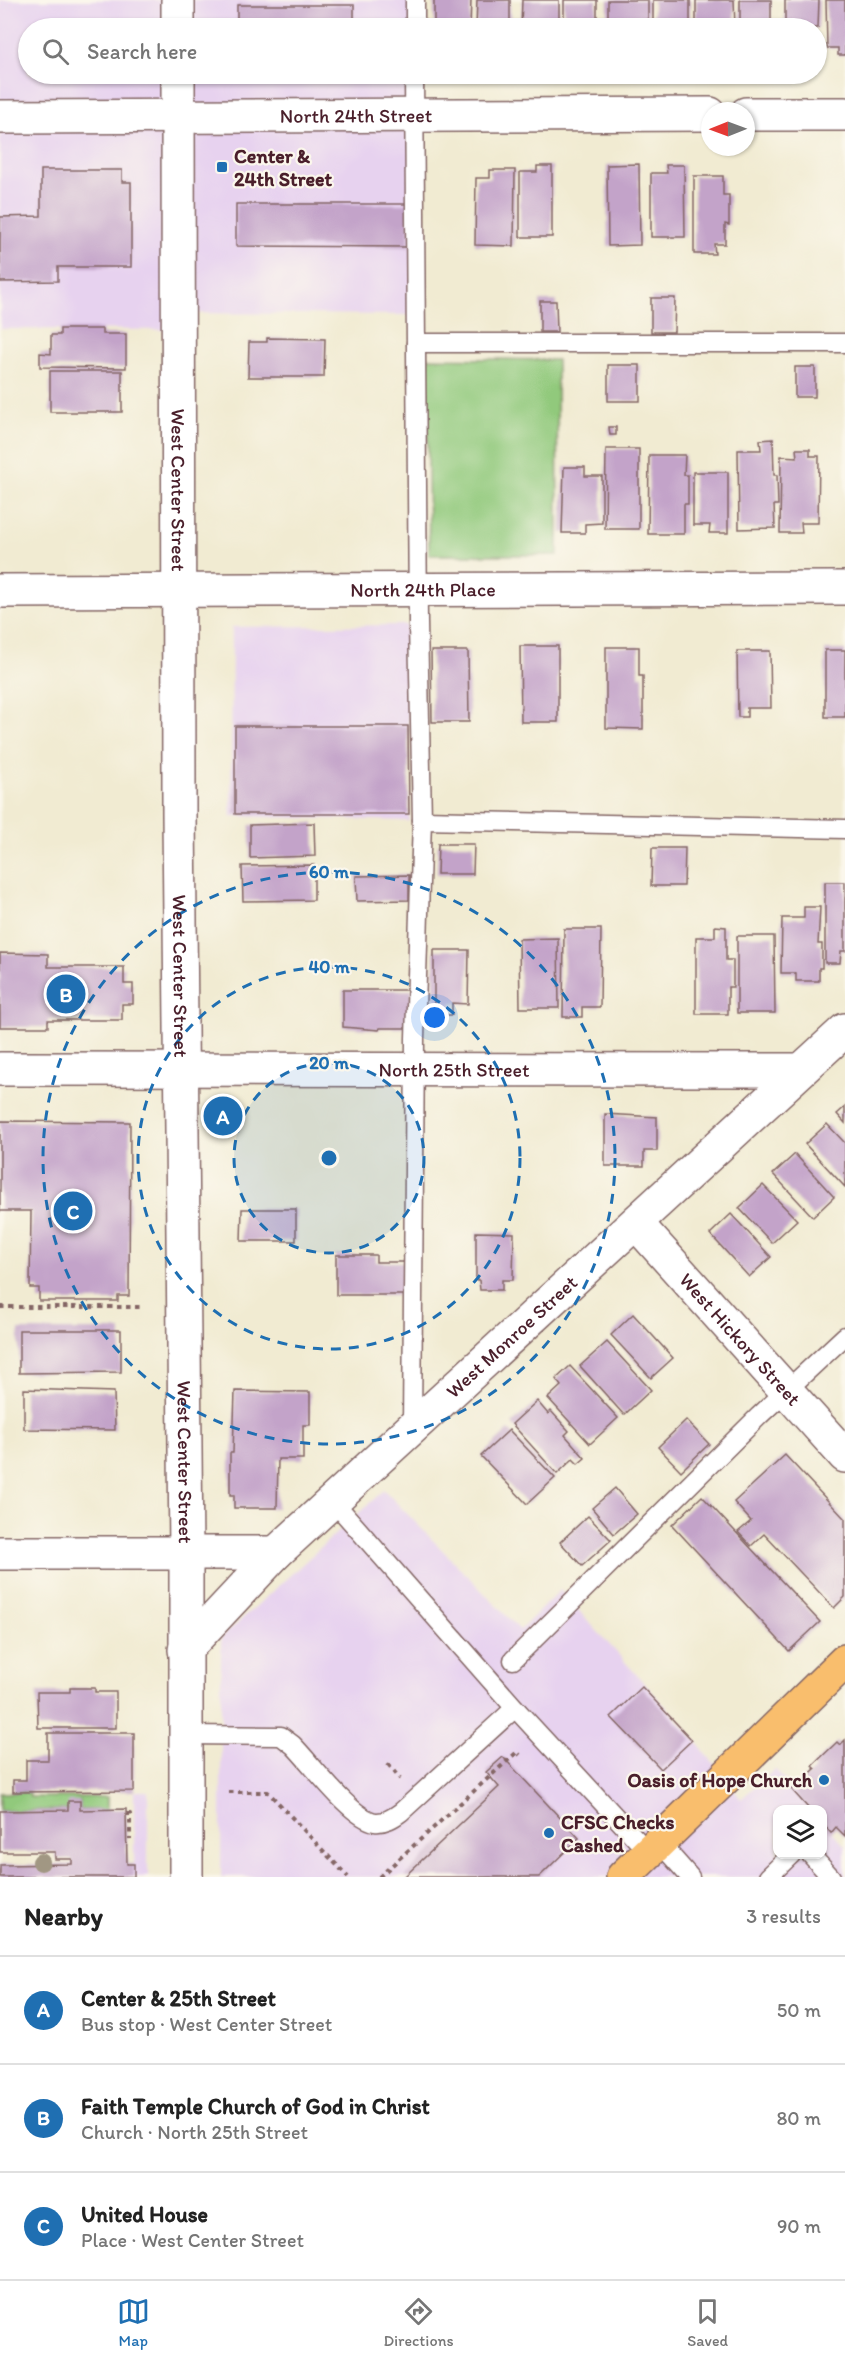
<!DOCTYPE html>
<meta charset="utf-8">
<style>
body{margin:0;font-family:Itim,sans-serif;background:#f2f2f2;color:#222}
.controls{position:absolute;right:18px;bottom:18px;display:grid;overflow:hidden;border-radius:12px;box-shadow:0 2px 4px #0004}
.controls button{width:54px;height:54px;display:grid;place-items:center;padding:0;border:0;border-bottom:2px solid #e0e0e0;background:#fff;color:#222;font:30px sans-serif}
.compass{position:absolute;left:701px;top:102px;width:54px;height:54px;border-radius:50%;background:#fff;box-shadow:0 2px 4px #0004;rotate:269deg}
.you{position:absolute;left:435px;top:1018px;width:21px;height:21px;margin:-15px;border:4px solid #fff;border-radius:50%;background:#1a73e8;box-shadow:0 0 0 9px #1a73e833}
.badge{display:grid;place-items:center;width:39px;height:39px;border-radius:50%;background:#1f6fb2;color:#fff;font-size:20px;font-weight:700}
.pin{position:absolute;translate:-50% -50%;border:3px solid #fff;box-shadow:0 2px 6px #0006}
.list{margin:0;padding:0;list-style:none}
h2{display:flex;justify-content:space-between;align-items:center;height:78px;margin:0;padding:0 24px;font-size:26px}
h2 small{font-size:20px;font-weight:400;color:#767676}
.list li{display:grid;grid-template-columns:39px 1fr auto;gap:18px;align-items:center;box-sizing:border-box;height:108px;padding:0 24px;border-top:2px solid #e0e0e0}
.list b{display:block;font-size:22px;white-space:nowrap}
.list p{margin:0;font-size:20px;white-space:nowrap;color:#767676}
.list em{font-size:20px;font-style:normal;color:#767676}
.icon{flex:none;width:33px;height:33px;fill:none;stroke:currentColor;stroke-width:2;stroke-linecap:round;stroke-linejoin:round}
.map{position:relative;flex:none;width:845px;height:1877px;overflow:hidden}
.search{position:absolute;background:#fff;box-shadow:0 2px 4px #0004;left:18px;right:18px;top:18px;height:66px;display:flex;align-items:center;gap:15px;box-sizing:border-box;padding:0 21px;border-radius:33px;color:#767676;font-size:22px}
.sheet{height:402px;background:#fff}
nav{display:flex;justify-content:space-around;align-items:center;box-sizing:border-box;height:84px;border-top:2px solid #e0e0e0;background:#fff;font-size:16px;color:#767676}
nav a{display:grid;justify-items:center;gap:3px}
nav .on{color:#1f6fb2}
.map>svg:first-child{display:block}
</style>
<div class="map">
<svg width="845" height="1877" viewBox="0 0 845 1877">
<rect width="100%" height="100%" fill="#fbf7ec"/>
<filter id="ink" filterUnits="userSpaceOnUse"><feTurbulence type="fractalNoise" baseFrequency=".0167" numOctaves="2"/><feDisplacementMap in="SourceGraphic" scale="12" xChannelSelector="R" yChannelSelector="G"/><feConvolveMatrix kernelMatrix="1 2 1 2 8 2 1 2 1" color-interpolation-filters="sRGB"/></filter>
<filter id="wash" filterUnits="userSpaceOnUse"><feTurbulence type="fractalNoise" baseFrequency=".008" numOctaves="4" result="noise"/><feDisplacementMap in="SourceGraphic" scale="24" xChannelSelector="R" yChannelSelector="G"/><feGaussianBlur stdDeviation="1.35" result="paint"/><feColorMatrix in="noise" values="0 0 0 0 0 0 0 0 0 0 0 0 0 0 0 0 0 1.4 0 .05"/><feComposite in="paint" operator="in"/></filter>
<g filter="url(#wash)">
<rect width="100%" height="100%" fill="#f1ebd2"/>
<g fill="#e7d2ef">
<path d="M 0,0 L 415,0 L 415,28 L 28,28 L 28,74 L 414,74 L 415,315 L 178,313 L 178,330 L 0,329 Z"/>
<path d="M 407,625 L 409,821 L 231,816 L 232,627 Z"/>
<path d="M 384,1490 L 520,1630 L 560,1590 L 694,1738 L 741,1799 L 775,1769 L 812,1809 L 778,1810 L 778,1854 L 822,1854 L 823,1821 L 845,1846 L 845,1877 L 221,1877 L 221,1638 Z"/>
<rect x="134" y="1791" width="14" height="86"/>
</g>
<g fill="#91c97c" stroke="#6e7454" stroke-width="1.5">
<path d="M 427,358 L 557,360 L 558,555 L 429,555 Z"/>
<path d="M 29,1792 L 30,1797 L 107,1797 L 107,1810 L 80,1810 L 80,1801 L 68,1810 L 0,1811 L 0,1793 Z"/>
</g>
<g id="blocks">
<g fill="#c3a3c9">
<path d="M 434,0 L 471,0 L 470,28 L 434,28 Z"/>
<path d="M 477,0 L 510,0 L 510,28 L 476,28 Z"/>
<path d="M 522,0 L 559,0 L 559,28 L 521,28 Z"/>
<rect x="564" y="0" width="33" height="28"/>
<rect x="608" y="0" width="40" height="28"/>
<rect x="653" y="0" width="37" height="28"/>
<path d="M 696,0 L 734,0 L 735,28 L 696,28 Z"/>
<rect x="740" y="0" width="31" height="28"/>
<path d="M 785,0 L 819,0 L 818,28 L 785,28 Z"/>
<path d="M 826,0 L 845,0 L 845,55 L 838,55 L 838,48 L 827,48 Z"/>
<rect x="237" y="5" width="117" height="23"/>
<path d="M 639,164 L 640,245 L 608,246 L 607,165 Z"/>
<path d="M 666,165 L 684,165 L 685,237 L 651,237 L 651,173 L 667,173 Z"/>
<path d="M 537,166 L 552,166 L 552,237 L 520,237 L 520,172 L 537,172 Z"/>
<path d="M 41,170 L 122,170 L 122,182 L 131,182 L 131,267 L 58,267 L 58,281 L 0,282 L 0,217 L 41,216 Z"/>
<path d="M 490,170 L 515,170 L 514,246 L 475,245 L 476,178 L 490,178 Z"/>
<path d="M 694,176 L 723,176 L 723,195 L 729,195 L 729,225 L 725,224 L 725,244 L 714,244 L 715,254 L 694,254 Z"/>
<path d="M 236,204 L 409,204 L 409,247 L 236,246 Z"/>
<path d="M 651,298 L 675,298 L 674,332 L 651,332 Z"/>
<path d="M 540,301 L 556,301 L 557,332 L 540,332 Z"/>
<path d="M 60,329 L 102,329 L 102,334 L 126,334 L 126,368 L 40,367 L 40,353 L 51,354 L 51,335 L 60,335 Z"/>
<path d="M 267,338 L 325,339 L 324,377 L 248,377 L 249,342 L 267,342 Z"/>
<rect x="608" y="365" width="32" height="36"/>
<rect x="795" y="367" width="20" height="30"/>
<rect x="50" y="371" width="72" height="41"/>
<path d="M 609,427 L 616,427 L 616,435 L 610,435 Z"/>
<path d="M 773,439 L 774,475 L 777,475 L 778,505 L 774,505 L 775,528 L 739,529 L 738,450 L 761,450 L 760,440 Z"/>
<path d="M 606,449 L 639,449 L 639,529 L 605,529 Z"/>
<path d="M 796,449 L 810,449 L 810,456 L 819,456 L 818,523 L 801,523 L 802,533 L 780,533 L 781,456 L 797,457 Z"/>
<path d="M 649,455 L 685,455 L 684,475 L 688,475 L 688,504 L 684,504 L 684,534 L 648,534 Z"/>
<path d="M 564,467 L 585,467 L 585,476 L 602,476 L 602,523 L 585,524 L 585,533 L 562,533 Z"/>
<path d="M 693,472 L 728,472 L 728,533 L 709,533 L 710,525 L 693,525 Z"/>
<path d="M 520,646 L 558,646 L 558,722 L 521,722 Z"/>
<path d="M 606,647 L 639,647 L 639,676 L 643,676 L 643,729 L 606,728 Z"/>
<rect x="825" y="650" width="20" height="67"/>
<path d="M 431,651 L 468,651 L 469,722 L 432,722 Z"/>
<path d="M 737,651 L 770,651 L 771,708 L 747,708 L 747,717 L 738,717 Z"/>
<path d="M 235,726 L 408,726 L 409,814 L 235,814 Z"/>
<path d="M 314,823 L 315,856 L 250,858 L 250,825 Z"/>
<path d="M 438,844 L 474,844 L 473,874 L 437,874 Z"/>
<path d="M 652,848 L 685,848 L 684,886 L 651,886 Z"/>
<path d="M 314,865 L 314,900 L 243,901 L 242,866 Z"/>
<path d="M 409,875 L 409,900 L 357,901 L 356,876 Z"/>
<path d="M 825,882 L 845,882 L 845,951 L 841,951 L 840,963 L 825,963 Z"/>
<path d="M 804,907 L 820,907 L 818,944 L 822,944 L 822,968 L 819,968 L 819,981 L 796,981 L 796,973 L 781,973 L 782,918 L 804,918 Z"/>
<path d="M 715,926 L 726,927 L 726,960 L 733,960 L 733,987 L 728,987 L 728,1014 L 696,1014 L 696,937 L 715,937 Z"/>
<path d="M 564,929 L 601,929 L 600,1007 L 582,1007 L 582,1017 L 563,1017 Z"/>
<path d="M 737,936 L 774,936 L 775,1013 L 737,1013 Z"/>
<path d="M 558,938 L 559,1008 L 520,1008 L 519,939 Z"/>
<path d="M 434,950 L 469,950 L 468,1004 L 452,1003 L 452,1015 L 434,1015 Z"/>
<path d="M 0,953 L 48,954 L 48,967 L 124,967 L 124,984 L 133,984 L 133,1004 L 122,1004 L 122,1020 L 48,1020 L 48,1027 L 0,1027 Z"/>
<path d="M 343,990 L 412,990 L 412,1028 L 380,1028 L 379,1030 L 343,1027 Z"/>
<path d="M 845,1107 L 845,1123 L 837,1114 Z"/>
<path d="M 605,1114 L 657,1117 L 657,1151 L 644,1151 L 644,1166 L 605,1166 Z"/>
<path d="M 0,1121 L 130,1122 L 129,1296 L 118,1296 L 118,1301 L 39,1301 L 39,1288 L 30,1288 L 31,1211 L 0,1211 Z"/>
<path d="M 827,1124 L 845,1143 L 845,1187 L 805,1144 Z"/>
<path d="M 795,1154 L 834,1197 L 813,1217 L 773,1174 Z"/>
<path d="M 763,1185 L 797,1220 L 772,1243 L 739,1208 Z"/>
<path d="M 242,1209 L 296,1209 L 296,1241 L 241,1241 Z"/>
<path d="M 731,1214 L 771,1257 L 749,1277 L 710,1234 Z"/>
<path d="M 476,1232 L 514,1233 L 513,1280 L 502,1280 L 502,1290 L 480,1290 L 479,1280 L 476,1280 Z"/>
<path d="M 336,1255 L 376,1255 L 376,1262 L 410,1262 L 409,1295 L 336,1295 Z"/>
<path d="M 633,1314 L 673,1358 L 651,1378 L 611,1335 Z"/>
<path d="M 19,1330 L 121,1330 L 121,1372 L 19,1373 Z"/>
<path d="M 607,1342 L 651,1390 L 624,1415 L 580,1366 Z"/>
<path d="M 570,1366 L 618,1418 L 590,1444 L 548,1398 L 561,1386 L 556,1379 Z"/>
<path d="M 24,1389 L 114,1392 L 115,1430 L 24,1429 Z"/>
<path d="M 235,1391 L 310,1392 L 310,1425 L 303,1425 L 303,1459 L 278,1459 L 277,1508 L 234,1508 L 234,1495 L 230,1495 L 230,1453 L 233,1453 Z"/>
<path d="M 537,1401 L 548,1414 L 551,1411 L 569,1431 L 565,1435 L 585,1458 L 578,1464 L 573,1459 L 557,1474 L 512,1424 Z"/>
<path d="M 686,1420 L 709,1444 L 681,1471 L 658,1447 Z"/>
<path d="M 509,1430 L 555,1478 L 527,1504 L 481,1456 Z"/>
<path d="M 785,1455 L 845,1519 L 845,1597 L 834,1608 L 764,1534 L 751,1546 L 738,1532 L 751,1521 L 734,1502 Z"/>
<path d="M 615,1488 L 637,1514 L 614,1534 L 592,1508 Z"/>
<path d="M 702,1496 L 820,1622 L 789,1651 L 672,1525 Z"/>
<path d="M 588,1516 L 611,1540 L 582,1566 L 560,1542 Z"/>
<path d="M 642,1687 L 692,1740 L 661,1769 L 611,1717 Z"/>
<path d="M 70,1688 L 95,1688 L 95,1692 L 116,1692 L 116,1728 L 38,1728 L 37,1692 L 70,1692 Z"/>
<path d="M 48,1733 L 134,1733 L 134,1791 L 13,1792 L 13,1780 L 26,1780 L 26,1760 L 48,1760 Z"/>
<path d="M 845,1740 L 845,1836 L 836,1827 L 831,1833 L 822,1823 L 822,1810 L 810,1810 L 792,1790 L 815,1769 L 812,1766 L 837,1742 L 840,1745 Z"/>
<path d="M 503,1757 L 579,1838 L 539,1877 L 404,1877 L 499,1787 L 486,1772 Z"/>
<path d="M 68,1801 L 80,1801 L 80,1810 L 126,1809 L 127,1864 L 134,1864 L 134,1877 L 0,1877 L 0,1865 L 72,1864 L 72,1859 L 55,1859 L 55,1852 L 0,1852 L 0,1811 L 68,1810 Z"/>
</g>
</g>
</g>
<g filter="url(#ink)">
<use href="#blocks" fill-opacity="0" stroke="#846665" stroke-width="1.5"/>
<g fill="none" stroke-linecap="round" stroke-linejoin="round">
<defs>
<g id="service">
<path d="M 415,28 L 415,0"/>
<path d="M 416,343 L 845,343"/>
<path d="M 422,820 L 845,829"/>
<path d="M 412,1428 L 415,1038 L 422,820 L 418,623 L 414,74"/>
<path d="M 333,1501 L 515,1708 L 648,1852"/>
<path d="M 513,1660 L 759,1416 L 845,1336"/>
<path d="M 185,1735 L 281,1736 L 293,1745 C 311,1763 351,1818 375,1822 C 385,1823 393,1818 401,1812 L 515,1708"/>
<path d="M 659,1842 L 690,1877"/>
<path d="M 810,1854 L 831,1877"/>
<path d="M 768,1877 L 792,1854"/>
</g>
<g id="minor">
<path d="M 746,114 L 845,114"/>
<path id="s1" d="M 0,117 L 710,114"/>
<path id="s2" d="M 0,591 L 845,588"/>
<path id="s3" d="M 0,1069 L 801,1070"/>
<path id="s4" d="M 636,1223 L 845,1456"/>
<path d="M 0,1553 L 276,1553"/>
<path id="s5" d="M 185,1650 L 276,1553 L 845,1030"/>
</g>
<g id="tertiary">
<path d="M 178,0 L 178,28"/>
<path id="s6" d="M 178,74 L 179,814 L 186,1553 L 186,1877"/>
</g>
<path id="primary" d="M 623,1877 L 845,1661"/>
</defs>
<use href="#service" stroke="#846665" stroke-width="21"/>
<use href="#minor" stroke="#846665" stroke-width="36"/>
<use href="#tertiary" stroke="#846665" stroke-width="36"/>
<use href="#primary" stroke="#846665" stroke-width="36"/>
<g stroke="#846665" stroke-width="4" stroke-dasharray="4.5 4.5" stroke-linecap="butt">
<path d="M 0,1307 L 140,1307"/>
<path d="M 388,1764 L 400,1779"/>
<path d="M 229,1792 L 268,1792 L 348,1877"/>
<path d="M 127,1814 L 130,1814 L 130,1839"/>
<path d="M 379,1877 L 517,1752 L 520,1755"/>
</g>
<use href="#service" stroke="#fff" stroke-width="18"/>
<use href="#minor" stroke="#fff" stroke-width="33"/>
<use href="#tertiary" stroke="#fff" stroke-width="33"/>
<use href="#primary" stroke="#f9be6d" stroke-width="33"/>
</g>
<circle fill="#a19783" cx="41" cy="1862" r="9"/>
</g>
<circle cx="329" cy="1158" r="95" fill="#1f6fb2" fill-opacity=".12"/>
<g fill="none" stroke="#1f6fb2" stroke-width="3" stroke-dasharray="10 8">
<circle cx="329" cy="1158" r="95"/>
<circle cx="329" cy="1158" r="191"/>
<circle cx="329" cy="1158" r="286"/>
</g>
<g fill="#1f6fb2" stroke="#fbf7ec" stroke-width="2">
<rect x="216" y="161" width="12" height="12" rx="3"/>
<circle cx="824" cy="1780" r="6"/>
<circle cx="549" cy="1833" r="6"/>
</g>
<g text-anchor="middle" dominant-baseline="central" stroke-width="4.5" stroke-linejoin="round" paint-order="stroke">
<g font-size="20" fill="#4a1f2b" stroke="#fbf7ec">
<text stroke="none"><textPath href="#s1" startOffset="356">North 24th Street</textPath></text>
<text stroke="none"><textPath href="#s6" startOffset="416">West Center Street</textPath></text>
<text stroke="none"><textPath href="#s2" startOffset="423">North 24th Place</textPath></text>
<text stroke="none"><textPath href="#s6" startOffset="902">West Center Street</textPath></text>
<text stroke="none"><textPath href="#s3" startOffset="454">North 25th Street</textPath></text>
<text stroke="none"><textPath href="#s5" startOffset="453">West Monroe Street</textPath></text>
<text stroke="none"><textPath href="#s4" startOffset="156">West Hickory Street</textPath></text>
<text stroke="none"><textPath href="#s6" startOffset="1388">West Center Street</textPath></text>
</g>
<g font-size="20" font-weight="bold" fill="#4a1f2b" stroke="#fbf7ec" text-anchor="start">
<text x="234" y="156">Center &amp;<tspan x="234" dy="23">24th Street</tspan></text>
<text x="812" y="1780" text-anchor="end">Oasis of Hope Church</text>
<text x="561" y="1822">CFSC Checks<tspan x="561" dy="23">Cashed</tspan></text>
</g>
</g>
<circle cx="329" cy="1158" r="9" fill="#1f6fb2" stroke="#fbf7ec" stroke-width="3"/>
<g font-size="18" text-anchor="middle" font-weight="bold" fill="#1f6fb2" stroke="#fbf7ec" stroke-width="4.5" stroke-linejoin="round" paint-order="stroke">
<text x="329" y="878">60 m</text>
<text x="329" y="973">40 m</text>
<text x="329" y="1069">20 m</text>
</g>
</svg>
<div class="controls">
<button><svg class="icon" aria-label="layers" viewBox="0 0 24 24"><path d="M12 4l9 5-9 5-9-5zM3 14l9 5 9-5"/></svg></button>
</div>
<svg class="compass" viewBox="-18 -18 36 36"><path d="M0-13l5 13h-10z" fill="#e53935"/><path d="M0 13l5-13h-10z" fill="#767676"/></svg>
<div class="you"></div>
<div class="pin badge" style="left:223px;top:1116px">A</div>
<div class="pin badge" style="left:66px;top:994px">B</div>
<div class="pin badge" style="left:73px;top:1211px">C</div>
<div class="search"><svg class="icon" aria-label="search" viewBox="0 0 24 24"><circle cx="10" cy="10" r="6"/><path d="M15 15l6 6"/></svg>Search here</div>
</div>
<section class="sheet">
<h2>Nearby<small>3 results</small></h2>
<ul class="list">
<li><span class="badge">A</span><div><b>Center &amp; 25th Street</b><p>Bus stop · West Center Street</p></div><em>50 m</em></li>
<li><span class="badge">B</span><div><b>Faith Temple Church of God in Christ</b><p>Church · North 25th Street</p></div><em>80 m</em></li>
<li><span class="badge">C</span><div><b>United House</b><p>Place · West Center Street</p></div><em>90 m</em></li>
</ul>
</section>
<nav>
<a class="on"><svg class="icon" aria-label="map" viewBox="0 0 24 24"><path d="M3 6l6-2 6 2 6-2v14l-6 2-6-2-6 2zM9 4v14M15 6v14"/></svg>Map</a>
<a><svg class="icon" aria-label="directions" viewBox="0 0 24 24"><path d="M12 3l9 9-9 9-9-9zM9 14v-3h6M13 9l2 2-2 2"/></svg>Directions</a>
<a><svg class="icon" aria-label="saved" viewBox="0 0 24 24"><path d="M7 4h10v16l-5-4-5 4z"/></svg>Saved</a>
</nav>
